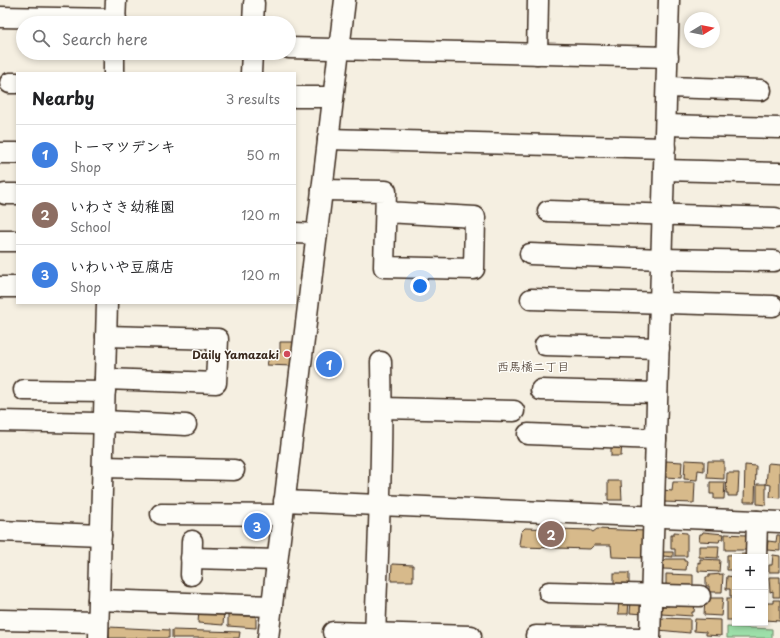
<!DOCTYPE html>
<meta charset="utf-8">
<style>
body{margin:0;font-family:"Playpen Sans","Klee One",sans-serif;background:#f6f6f6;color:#202124}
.controls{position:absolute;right:12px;bottom:12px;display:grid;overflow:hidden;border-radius:0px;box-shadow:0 2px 6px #0003}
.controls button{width:36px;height:36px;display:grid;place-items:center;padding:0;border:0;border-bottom:1px solid #e0e0e0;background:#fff;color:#202124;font:20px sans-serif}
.compass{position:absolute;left:684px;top:12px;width:36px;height:36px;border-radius:50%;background:#fff;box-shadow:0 2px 6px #0003;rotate:80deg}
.you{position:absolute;left:420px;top:286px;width:14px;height:14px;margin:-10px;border:3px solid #fff;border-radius:50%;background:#1a73e8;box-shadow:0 0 0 6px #1a73e833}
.badge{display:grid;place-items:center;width:26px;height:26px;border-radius:50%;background:#d93025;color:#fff;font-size:13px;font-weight:700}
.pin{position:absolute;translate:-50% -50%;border:2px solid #fff;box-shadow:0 1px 4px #0006}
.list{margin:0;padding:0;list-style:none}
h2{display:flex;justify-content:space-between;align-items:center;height:52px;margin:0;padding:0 16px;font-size:17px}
h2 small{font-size:13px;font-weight:400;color:#757577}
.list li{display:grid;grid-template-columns:26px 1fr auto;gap:12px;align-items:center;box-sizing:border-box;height:60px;padding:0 16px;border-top:1px solid #e0e0e0}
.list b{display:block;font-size:15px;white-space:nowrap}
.list p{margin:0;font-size:13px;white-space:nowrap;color:#757577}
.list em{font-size:13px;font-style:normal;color:#757577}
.icon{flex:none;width:22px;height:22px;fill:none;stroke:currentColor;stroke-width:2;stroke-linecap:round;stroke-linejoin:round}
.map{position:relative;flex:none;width:780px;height:638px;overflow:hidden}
.search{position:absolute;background:#fff;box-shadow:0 2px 6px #0003;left:16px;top:16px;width:280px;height:44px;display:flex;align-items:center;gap:10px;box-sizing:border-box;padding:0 14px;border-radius:22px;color:#757577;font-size:15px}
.panel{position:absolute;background:#fff;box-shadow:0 2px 6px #0003;left:16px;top:72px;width:280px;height:232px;border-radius:0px}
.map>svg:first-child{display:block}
</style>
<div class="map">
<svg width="780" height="638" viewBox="0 0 780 638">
<rect width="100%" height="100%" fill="#f5efe1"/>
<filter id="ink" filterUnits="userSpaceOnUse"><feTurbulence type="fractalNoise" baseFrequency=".025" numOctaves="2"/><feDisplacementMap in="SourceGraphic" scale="8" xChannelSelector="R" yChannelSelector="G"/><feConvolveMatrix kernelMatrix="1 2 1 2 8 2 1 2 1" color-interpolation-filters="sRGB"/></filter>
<g filter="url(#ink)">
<path fill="#9ddfa9" stroke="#6c8464" d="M 727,627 L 772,629 L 772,638 L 727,638 Z"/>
<g fill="#d7ba8b" stroke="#3b2a1e">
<path d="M 280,342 L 293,342 L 292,366 L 267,365 L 270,353 L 280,353 Z"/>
<path d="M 611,441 L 622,442 L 621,456 L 611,456 Z"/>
<path d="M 685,460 L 704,461 L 704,471 L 698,470 L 697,480 L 684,479 Z"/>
<path d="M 666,461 L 682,462 L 681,478 L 665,477 Z"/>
<path d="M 708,461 L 724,461 L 724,479 L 707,478 Z"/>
<path d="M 768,463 L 780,464 L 780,498 L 770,497 L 771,485 L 766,484 Z"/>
<path d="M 745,465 L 756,466 L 755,502 L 744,502 Z"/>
<path d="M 727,473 L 739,473 L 738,493 L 737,493 L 737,496 L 728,496 L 728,493 L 726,493 Z"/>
<path d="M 608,481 L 621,481 L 622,500 L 608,500 Z"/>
<path d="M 673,482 L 695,482 L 694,503 L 663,502 L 663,490 L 672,491 Z"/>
<path d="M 710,482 L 725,482 L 724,499 L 714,499 L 714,494 L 710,494 Z"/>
<path d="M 757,484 L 766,484 L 766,505 L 757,504 Z"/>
<path d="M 525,528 L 590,530 L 593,532 L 597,529 L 645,531 L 645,558 L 612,557 L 611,545 L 594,545 L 590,549 L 521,547 L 519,544 L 521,532 Z"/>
<path d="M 674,532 L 687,533 L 687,556 L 675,556 L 675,549 L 671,549 L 671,535 L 674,535 Z"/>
<path d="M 703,532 L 724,534 L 723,539 L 720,539 L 719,542 L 699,541 L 700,534 L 702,534 Z"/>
<path d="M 725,534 L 746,535 L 746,541 L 750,542 L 750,550 L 725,550 Z"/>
<path d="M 777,535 L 780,535 L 780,551 L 767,550 L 768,541 L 776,542 Z"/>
<path d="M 699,546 L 719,546 L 718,558 L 699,557 Z"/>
<path d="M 663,552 L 673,552 L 673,557 L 663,556 Z"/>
<path d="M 746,554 L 746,557 L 735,557 L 735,570 L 727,570 L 727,555 Z"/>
<path d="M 773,555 L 780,556 L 780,572 L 769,572 L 769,565 L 772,565 Z"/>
<path d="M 665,559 L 684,559 L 684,561 L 687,561 L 686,570 L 663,569 L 663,561 L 665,561 Z"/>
<path d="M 700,559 L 720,560 L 719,572 L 698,571 L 698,562 L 700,563 Z"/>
<path d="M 392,564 L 413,565 L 413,581 L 391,581 Z"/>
<rect x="614" y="573" width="15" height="14"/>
<path d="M 666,574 L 693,575 L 693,589 L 666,589 Z"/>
<path d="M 723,574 L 722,592 L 709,592 L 709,586 L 706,586 L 706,577 L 709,577 L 709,575 Z"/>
<path d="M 727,576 L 735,577 L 735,596 L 730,596 L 730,589 L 726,589 Z"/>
<path d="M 769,577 L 780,577 L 780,597 L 773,597 L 773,591 L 770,592 Z"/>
<path d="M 705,598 L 723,598 L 721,616 L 704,615 Z"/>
<rect x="727" y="598" width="8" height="22"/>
<path d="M 619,600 L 629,601 L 628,614 L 618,614 Z"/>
<path d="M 773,600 L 780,600 L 780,621 L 765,620 L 765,603 L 773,603 Z"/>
<path d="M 670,601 L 695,603 L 694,612 L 692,612 L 692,616 L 661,614 L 662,606 L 669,606 Z"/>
<path d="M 631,602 L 645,603 L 644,614 L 630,613 Z"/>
<path d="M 199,610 L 224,612 L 223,625 L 198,623 Z"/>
<path d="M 228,612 L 256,613 L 256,628 L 228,626 Z"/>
<path d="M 659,618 L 690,619 L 690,633 L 658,630 Z"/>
<path d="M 695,619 L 721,620 L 721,636 L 706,635 L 706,632 L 694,631 Z"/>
<path d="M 109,627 L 169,630 L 169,638 L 109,638 Z"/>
<path d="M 172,630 L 240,632 L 239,638 L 172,638 Z"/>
</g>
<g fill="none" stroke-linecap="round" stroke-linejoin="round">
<defs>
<g id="minor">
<path d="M 0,17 L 116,19"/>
<path d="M 115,23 L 116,0"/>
<path d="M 253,23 L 254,3"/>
<path d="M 289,48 L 668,57"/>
<path d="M 537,54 L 538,0"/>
<path d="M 114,73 L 114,53"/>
<path d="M 251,73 L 252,53"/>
<path d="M 10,83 L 17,83"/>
<path d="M 667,87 L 761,90"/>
<path d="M 295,97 L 333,97"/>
<path d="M 666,125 L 780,128"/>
<path d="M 328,139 L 665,148"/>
<path d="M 0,153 L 17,153"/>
<path d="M 664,170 L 780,173"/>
<path d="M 322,190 L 386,191 L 384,267 L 474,269 L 475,217 L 386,212"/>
<path d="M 5,194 L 17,194"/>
<path d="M 548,211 L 775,218"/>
<path d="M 295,233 L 317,234"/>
<path d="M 0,241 L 17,241"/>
<path d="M 530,254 L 662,259 L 774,261"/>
<path d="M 0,287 L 17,287"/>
<path d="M 531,299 L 773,306"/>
<path d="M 545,345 L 659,348"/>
<path d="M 105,379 L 216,383 L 218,339 L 106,336"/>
<path d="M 24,390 L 105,391"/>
<path d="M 541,390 L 657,393"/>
<path d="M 382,408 L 514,411"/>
<path d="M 0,421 L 97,423 L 104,421 L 186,425"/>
<path d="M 528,434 L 656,439"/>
<path d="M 103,467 L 234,470"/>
<path d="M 284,501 L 780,522"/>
<path d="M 161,514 L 283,515"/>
<path d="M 0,531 L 101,535"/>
<path d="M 756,557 L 757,521"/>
<path d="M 191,558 L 277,560"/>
<path d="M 191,575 L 192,541"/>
<path d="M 549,592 L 700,596"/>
<path d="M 99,600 L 272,606"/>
<path d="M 0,620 L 98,622"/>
<path d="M 333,632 L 471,636"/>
<path d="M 536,636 L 639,638"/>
<path d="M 98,638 L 107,303"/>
<path d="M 268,638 L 345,0"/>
<path d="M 375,638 C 378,546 383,454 381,362"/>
<path d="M 650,638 L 669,0"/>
</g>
</defs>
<use href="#minor" stroke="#3b2a1e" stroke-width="23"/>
<use href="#minor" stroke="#fdfcf7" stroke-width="20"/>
</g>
</g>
<circle fill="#d1495b" stroke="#fdfcf7" stroke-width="1.5" cx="287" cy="354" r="4"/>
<g text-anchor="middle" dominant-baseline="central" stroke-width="3" stroke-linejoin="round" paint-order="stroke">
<g font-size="11" font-weight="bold" fill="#3b2a1e" stroke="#fdfcf7" text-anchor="end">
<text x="279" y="354">Daily Yamazaki</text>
</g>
<g font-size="12" fill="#3b2a1e" stroke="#fdfcf7">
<text x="533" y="366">西馬橋二丁目</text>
</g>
</g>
</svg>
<div class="controls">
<button>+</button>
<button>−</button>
</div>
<svg class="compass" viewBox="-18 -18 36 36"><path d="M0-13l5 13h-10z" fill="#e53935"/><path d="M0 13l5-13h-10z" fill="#757577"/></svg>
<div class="you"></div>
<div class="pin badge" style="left:329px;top:364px;background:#3f7fe0">1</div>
<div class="pin badge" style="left:551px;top:534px;background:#8d6e63">2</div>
<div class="pin badge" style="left:257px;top:526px;background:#3f7fe0">3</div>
<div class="search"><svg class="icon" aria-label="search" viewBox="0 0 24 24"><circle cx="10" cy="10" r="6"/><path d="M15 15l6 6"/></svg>Search here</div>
<section class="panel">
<h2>Nearby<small>3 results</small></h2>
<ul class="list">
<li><span class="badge" style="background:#3f7fe0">1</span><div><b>トーマツデンキ</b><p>Shop</p></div><em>50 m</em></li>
<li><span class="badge" style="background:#8d6e63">2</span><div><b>いわさき幼稚園</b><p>School</p></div><em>120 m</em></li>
<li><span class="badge" style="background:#3f7fe0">3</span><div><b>いわいや豆腐店</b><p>Shop</p></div><em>120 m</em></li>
</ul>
</section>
</div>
